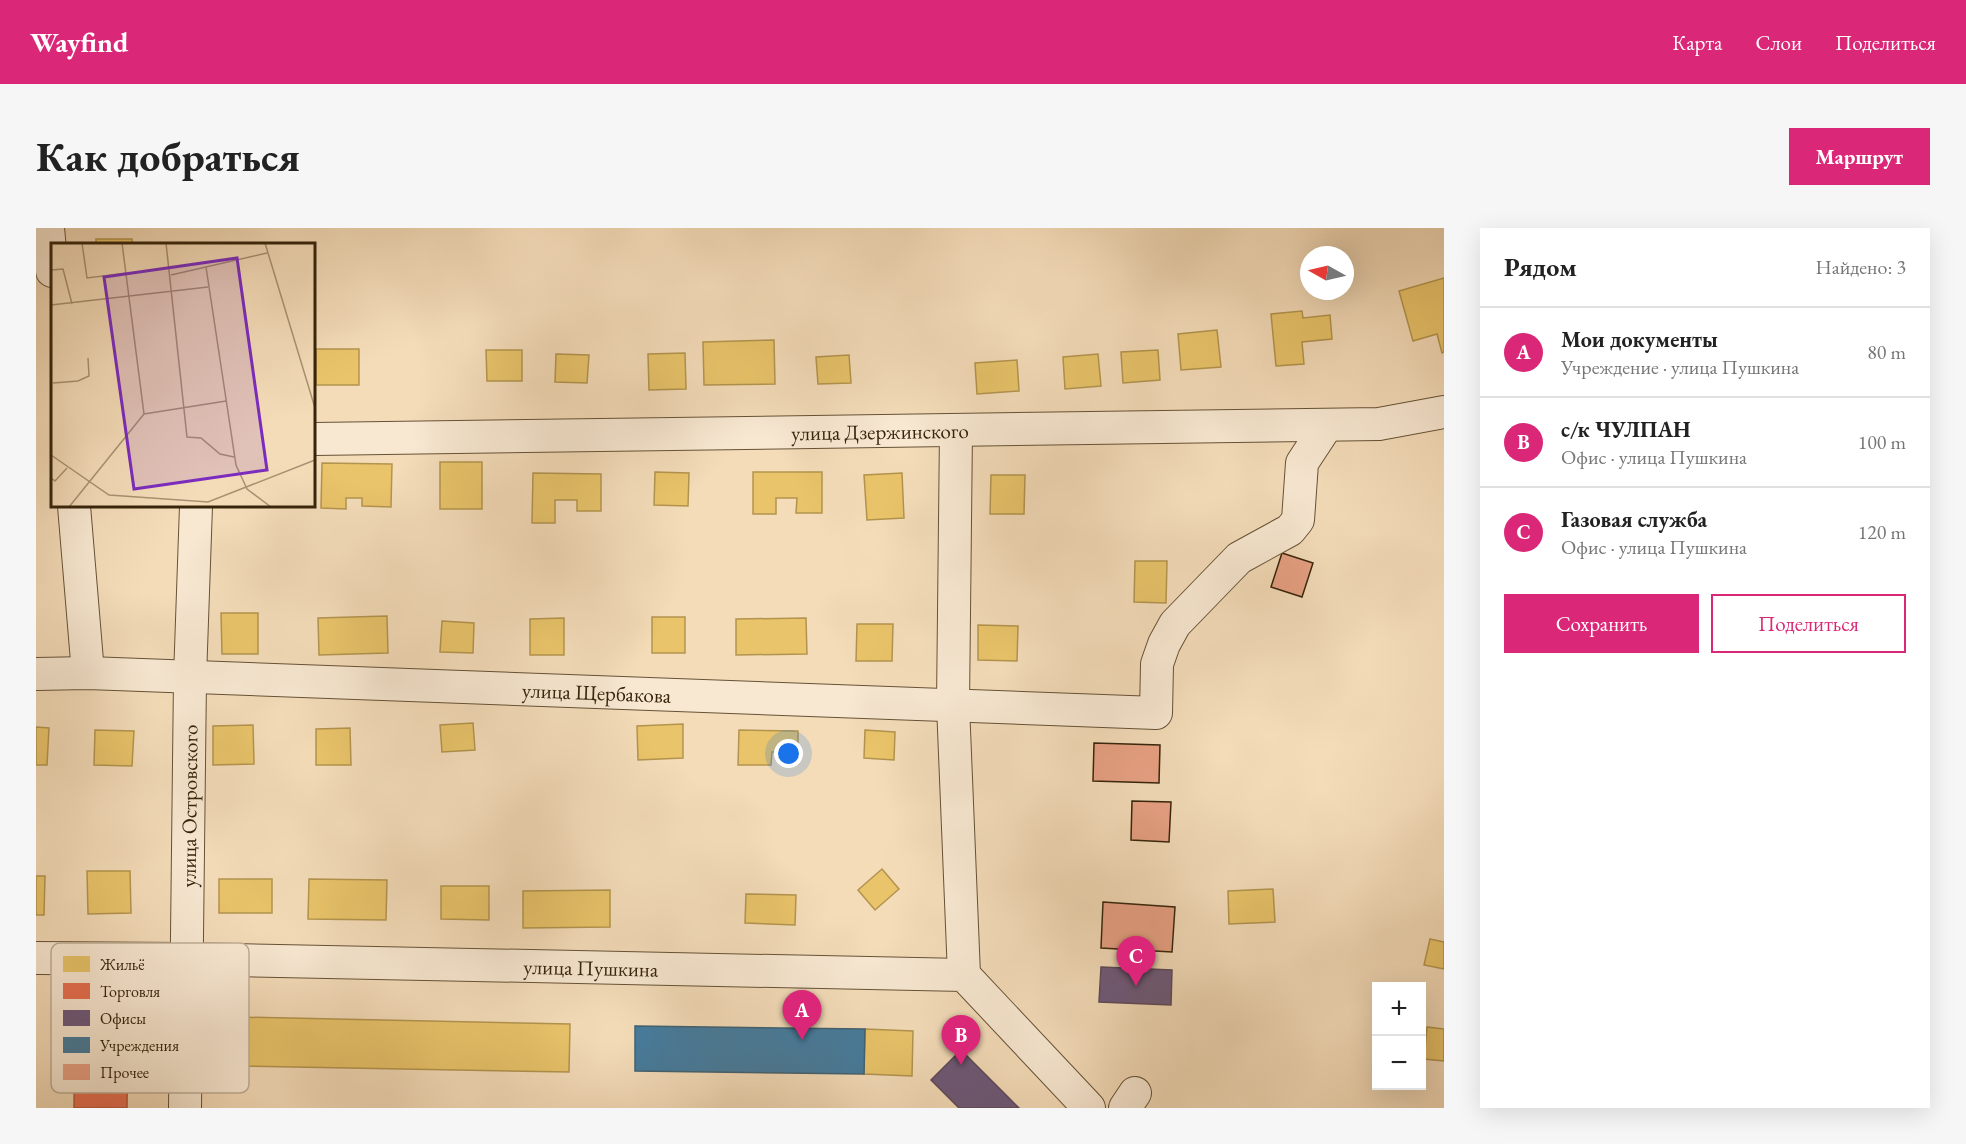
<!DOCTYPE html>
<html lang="ru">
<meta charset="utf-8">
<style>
body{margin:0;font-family:"EB Garamond",serif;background:#f6f6f6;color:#222}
.controls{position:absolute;right:18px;bottom:18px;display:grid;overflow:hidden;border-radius:0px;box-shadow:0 6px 24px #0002}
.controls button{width:54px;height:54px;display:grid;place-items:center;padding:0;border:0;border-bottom:2px solid #e0e0e0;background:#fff;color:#222;font:30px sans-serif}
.compass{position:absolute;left:1264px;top:18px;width:54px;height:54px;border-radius:50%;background:#fff;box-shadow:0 6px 24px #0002;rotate:278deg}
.you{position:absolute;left:753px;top:526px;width:21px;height:21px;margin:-15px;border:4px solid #fff;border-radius:50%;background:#1a73e8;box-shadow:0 0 0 9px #1a73e833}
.badge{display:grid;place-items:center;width:39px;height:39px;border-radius:50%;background:#db2777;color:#fff;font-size:20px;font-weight:700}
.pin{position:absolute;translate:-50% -50px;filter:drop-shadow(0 2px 3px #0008)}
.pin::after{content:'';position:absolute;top:32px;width:21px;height:18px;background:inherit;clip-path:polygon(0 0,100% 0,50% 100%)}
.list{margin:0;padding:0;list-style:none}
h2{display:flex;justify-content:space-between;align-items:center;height:78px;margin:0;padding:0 24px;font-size:26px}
h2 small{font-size:20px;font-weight:400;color:#767676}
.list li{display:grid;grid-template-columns:39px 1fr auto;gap:18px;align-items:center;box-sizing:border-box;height:90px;padding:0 24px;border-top:2px solid #e0e0e0}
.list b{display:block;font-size:22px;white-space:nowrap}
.list p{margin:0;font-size:20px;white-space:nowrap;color:#767676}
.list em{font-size:20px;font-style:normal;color:#767676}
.actions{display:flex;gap:12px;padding:18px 24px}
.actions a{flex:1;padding:14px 0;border:2px solid #db2777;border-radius:0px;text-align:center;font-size:21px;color:#db2777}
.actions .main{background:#db2777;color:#fff}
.map{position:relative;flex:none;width:1408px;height:880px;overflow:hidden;border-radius:0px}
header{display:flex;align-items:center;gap:36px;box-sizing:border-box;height:84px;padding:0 30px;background:#db2777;color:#fff}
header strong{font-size:28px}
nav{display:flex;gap:33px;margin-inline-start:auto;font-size:21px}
.intro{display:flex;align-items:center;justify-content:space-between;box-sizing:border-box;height:144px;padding:0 36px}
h1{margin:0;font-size:42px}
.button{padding:15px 27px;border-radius:0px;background:#db2777;color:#fff;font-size:21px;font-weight:700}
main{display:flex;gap:36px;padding:0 36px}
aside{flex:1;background:#fff;border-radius:0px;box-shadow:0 6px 24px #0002}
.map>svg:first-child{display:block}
</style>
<header>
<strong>Wayfind</strong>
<nav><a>Карта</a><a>Слои</a><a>Поделиться</a></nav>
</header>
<div class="intro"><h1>Как добраться</h1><a class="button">Маршрут</a></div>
<main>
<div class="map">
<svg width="1408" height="880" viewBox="0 0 1408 880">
<rect width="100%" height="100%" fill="#f4dcb9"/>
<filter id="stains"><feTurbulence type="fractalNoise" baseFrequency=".00333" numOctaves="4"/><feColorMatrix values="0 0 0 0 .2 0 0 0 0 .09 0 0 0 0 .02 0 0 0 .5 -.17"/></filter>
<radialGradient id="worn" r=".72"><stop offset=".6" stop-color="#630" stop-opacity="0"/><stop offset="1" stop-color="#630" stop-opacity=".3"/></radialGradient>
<g fill="#e9c46a" stroke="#b3944e" stroke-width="1.5">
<rect x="60" y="11" width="36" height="5"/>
<path d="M 1408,50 L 1408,124 L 1406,125 L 1401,106 L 1377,113 L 1363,63 Z"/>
<path d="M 1266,83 L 1267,90 L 1294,87 L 1296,111 L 1266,114 L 1268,136 L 1240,138 L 1235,86 Z"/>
<path d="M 1181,102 L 1185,139 L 1145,142 L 1142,106 Z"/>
<path d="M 738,112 L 739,156 L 668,157 L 667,114 Z"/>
<rect x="280" y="121" width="43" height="36"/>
<path d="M 450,122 L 486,122 L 486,153 L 451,153 Z"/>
<path d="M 1122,122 L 1124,152 L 1087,155 L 1085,124 Z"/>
<path d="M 649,125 L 650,161 L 613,162 L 612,126 Z"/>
<path d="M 520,126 L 553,127 L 551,155 L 519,154 Z"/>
<path d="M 1062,126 L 1065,158 L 1029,161 L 1027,129 Z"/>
<path d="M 813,127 L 815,155 L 782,156 L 780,129 Z"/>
<path d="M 981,132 L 983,163 L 941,166 L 939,135 Z"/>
<rect x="404" y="234" width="42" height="47"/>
<path d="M 286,235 L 356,236 L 355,279 L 326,278 L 326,270 L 310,270 L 310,281 L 285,280 Z"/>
<path d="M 619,244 L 653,245 L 652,278 L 618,277 Z"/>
<path d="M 717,244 L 786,244 L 786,285 L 760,285 L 761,270 L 740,270 L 740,286 L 717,286 Z"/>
<path d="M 497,245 L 565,246 L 565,283 L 541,283 L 541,272 L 519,272 L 519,295 L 496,295 Z"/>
<path d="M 866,245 L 868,290 L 831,292 L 828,247 Z"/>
<path d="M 955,247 L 989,247 L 988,286 L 954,286 Z"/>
<path d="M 1099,333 L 1131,333 L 1130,375 L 1098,374 Z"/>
<path d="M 185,385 L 222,385 L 222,426 L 186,426 Z"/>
<path d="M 351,388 L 352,425 L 283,427 L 282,390 Z"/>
<rect x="616" y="389" width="33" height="36"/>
<path d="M 528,390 L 528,427 L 494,427 L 494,391 Z"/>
<path d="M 770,390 L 771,426 L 700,427 L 700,391 Z"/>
<path d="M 406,393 L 438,395 L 437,425 L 404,424 Z"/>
<path d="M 821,396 L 857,396 L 856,433 L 820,433 Z"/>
<path d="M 942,397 L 982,398 L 981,433 L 942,432 Z"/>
<path d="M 437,495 L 439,522 L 406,524 L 404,497 Z"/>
<path d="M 647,496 L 647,530 L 602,532 L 601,498 Z"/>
<path d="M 217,497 L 218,536 L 177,537 L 177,498 Z"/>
<path d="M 0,499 L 13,500 L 11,537 L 0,537 Z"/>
<path d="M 314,500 L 315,537 L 280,537 L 280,501 Z"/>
<path d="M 59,502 L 98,503 L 96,538 L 58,537 Z"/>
<path d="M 703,502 L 762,503 L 762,524 L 736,524 L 735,537 L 702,537 Z"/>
<path d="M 829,502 L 859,504 L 858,532 L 828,530 Z"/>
<path d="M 846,641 L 863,661 L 839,682 L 822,662 Z"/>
<path d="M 51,643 L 94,643 L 95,685 L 52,686 Z"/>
<path d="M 0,648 L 9,648 L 8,687 L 0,687 Z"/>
<rect x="183" y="651" width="53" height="34"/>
<path d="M 273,651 L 351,652 L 350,692 L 272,691 Z"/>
<path d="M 405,658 L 453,658 L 453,692 L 405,691 Z"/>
<path d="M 1237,661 L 1239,694 L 1193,696 L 1192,663 Z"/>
<path d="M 574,662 L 574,699 L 487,700 L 487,663 Z"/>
<path d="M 710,666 L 760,667 L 759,697 L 709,695 Z"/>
<path d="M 1394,711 L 1408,714 L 1408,741 L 1388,737 Z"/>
<path d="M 202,789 L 534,796 L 533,844 L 201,838 Z"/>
<path d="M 1391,799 L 1408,801 L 1408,833 L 1388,831 Z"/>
<path d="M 829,801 L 877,803 L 876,848 L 828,846 Z"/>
</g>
<path fill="#e76f51" stroke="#b2583c" stroke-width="1.5" d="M 39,785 L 92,785 L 91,880 L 38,880 Z"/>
<g fill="#6d597a" stroke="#5c4959" stroke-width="1.5">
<path d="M 1065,739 L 1136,742 L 1135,777 L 1063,774 Z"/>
<path d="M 925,822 L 983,880 L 923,880 L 895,852 Z"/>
</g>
<path fill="#457b9d" stroke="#406171" stroke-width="1.5" d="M 599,798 L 829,801 L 828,846 L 599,843 Z"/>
<g fill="#e8a184" stroke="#36240b" stroke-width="1.5">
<path d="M 1246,325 L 1277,335 L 1266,369 L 1235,359 Z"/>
<path d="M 1058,515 L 1124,517 L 1123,555 L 1057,553 Z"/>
<path d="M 1096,573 L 1135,574 L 1133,614 L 1095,612 Z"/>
<path d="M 1067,674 L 1139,679 L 1136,724 L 1065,720 Z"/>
</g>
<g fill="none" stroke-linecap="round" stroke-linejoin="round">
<defs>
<g id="minor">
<path d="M 12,0 L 16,43"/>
<path d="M 920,202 L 917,477 L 928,747"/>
<path id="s1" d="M 278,211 L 1343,196 L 1408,184"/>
<path d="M 38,278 L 52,445"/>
<path id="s2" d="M 0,446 L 52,445 L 1120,485 L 1121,436 L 1128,416 L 1139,396 L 1203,330 L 1254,302 L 1262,292 L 1266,235 L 1291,197"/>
<path id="s3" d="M 0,730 L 151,731 L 928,747 L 1053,880"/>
<path id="s4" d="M 149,880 L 154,450 L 160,278"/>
<path d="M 1089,880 L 1099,865"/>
</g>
</defs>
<use href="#minor" stroke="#665236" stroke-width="34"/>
<use href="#minor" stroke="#f8e8d2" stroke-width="32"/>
</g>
<g text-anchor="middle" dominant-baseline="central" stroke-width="6" stroke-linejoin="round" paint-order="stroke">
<g font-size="21" fill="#36240b" stroke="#f8e8d2">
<text stroke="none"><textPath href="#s1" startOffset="566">улица Дзержинского</textPath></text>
<text stroke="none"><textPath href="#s2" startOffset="561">улица Щербакова</textPath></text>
<text stroke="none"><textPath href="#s4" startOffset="302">улица Островского</textPath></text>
<text stroke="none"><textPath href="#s3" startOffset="555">улица Пушкина</textPath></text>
</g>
</g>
<g transform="translate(15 15)">
<rect width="264" height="264" fill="#f4dcb9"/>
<path fill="none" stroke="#a89273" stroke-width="1.5" d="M 31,0 L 36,35 L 76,30M 115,0 L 136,194 L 150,195 L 169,211 L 183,214M 214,0 L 264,165M 155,24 L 185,222 L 196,246 L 220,264M 0,27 L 12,26 L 21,61M 120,32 L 216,10M 0,62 L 157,44M 0,115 L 0,150M 2,140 L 27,138 L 38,133 L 37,115M 93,171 L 175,158M 0,212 L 58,252 L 157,259 L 264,217M 0,235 L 4,238 L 16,225M 18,264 L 93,171 L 71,0"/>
<path fill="#7b2cbf" fill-opacity="0.15" stroke="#7b2cbf" stroke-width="3" d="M 186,15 L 216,227 L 83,246 L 53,34 Z"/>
<rect width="264" height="264" fill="none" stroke="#36240b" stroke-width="3"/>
</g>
<rect x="15" y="715" width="198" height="150" rx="9" fill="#f8e8d2" stroke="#bead96" stroke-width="1.5"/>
<rect x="27" y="728" width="27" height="16" fill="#e9c46a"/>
<rect x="27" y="755" width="27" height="16" fill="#e76f51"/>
<rect x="27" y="782" width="27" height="16" fill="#6d597a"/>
<rect x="27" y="809" width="27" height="16" fill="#457b9d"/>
<rect x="27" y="836" width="27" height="16" fill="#e8a184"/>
<g font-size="16" fill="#36240b">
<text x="64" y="742">Жильё</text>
<text x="64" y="769">Торговля</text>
<text x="64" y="796">Офисы</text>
<text x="64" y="823">Учреждения</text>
<text x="64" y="850">Прочее</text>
</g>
<rect width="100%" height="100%" filter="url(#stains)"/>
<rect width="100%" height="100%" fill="url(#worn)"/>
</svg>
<div class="controls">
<button>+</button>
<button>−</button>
</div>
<svg class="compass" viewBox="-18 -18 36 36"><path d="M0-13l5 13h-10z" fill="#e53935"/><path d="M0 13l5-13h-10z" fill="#767676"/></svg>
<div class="you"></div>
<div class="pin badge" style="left:766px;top:812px">A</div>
<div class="pin badge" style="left:925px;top:837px">B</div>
<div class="pin badge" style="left:1100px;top:758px">C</div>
</div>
<aside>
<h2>Рядом<small>Найдено: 3</small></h2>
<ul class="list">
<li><span class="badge">A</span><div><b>Мои документы</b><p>Учреждение · улица Пушкина</p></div><em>80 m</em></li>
<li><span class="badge">B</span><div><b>с/к ЧУЛПАН</b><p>Офис · улица Пушкина</p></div><em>100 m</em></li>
<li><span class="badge">C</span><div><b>Газовая служба</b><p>Офис · улица Пушкина</p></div><em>120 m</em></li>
</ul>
<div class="actions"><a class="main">Сохранить</a><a>Поделиться</a></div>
</aside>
</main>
